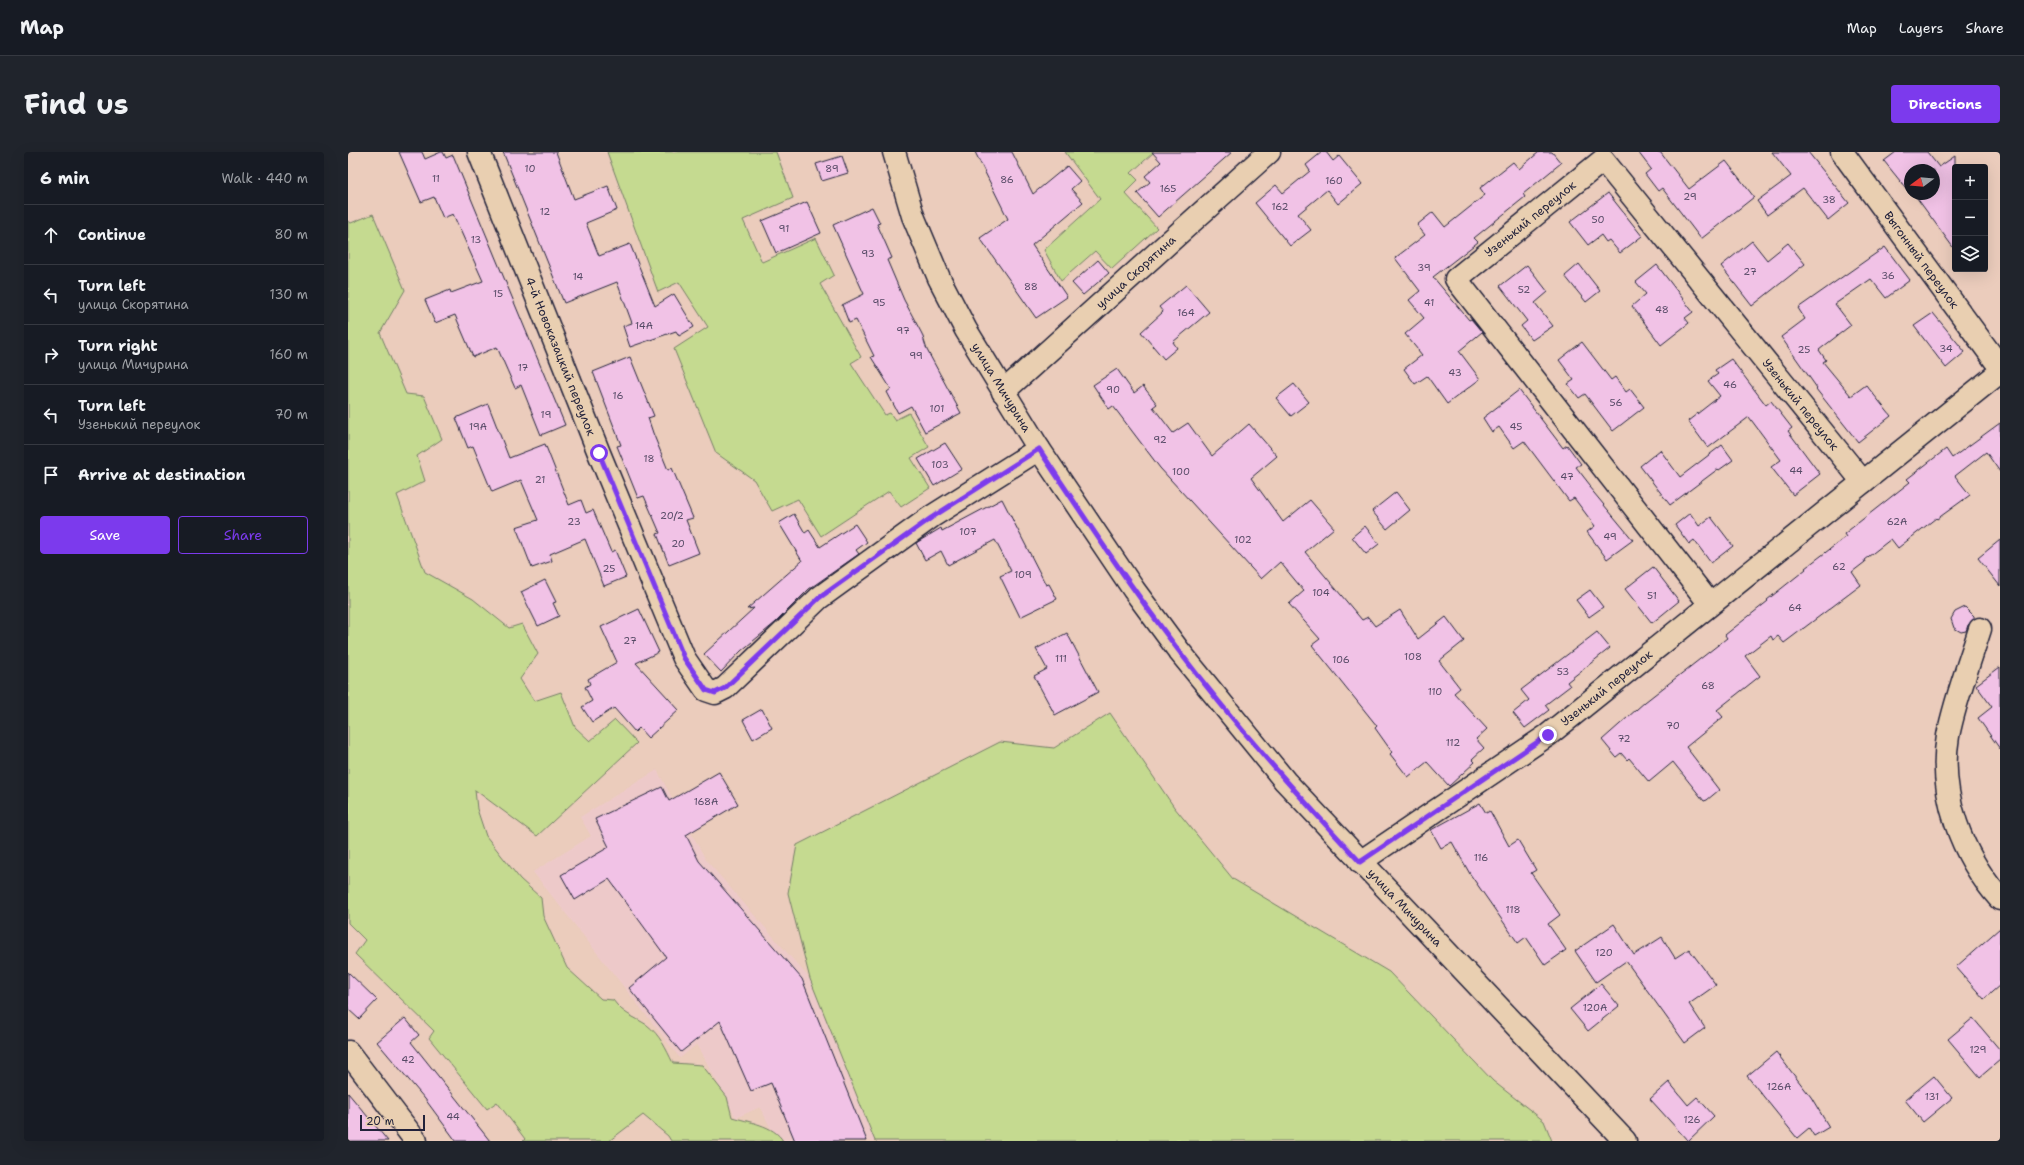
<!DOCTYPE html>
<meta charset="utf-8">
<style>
body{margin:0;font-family:"Shantell Sans",sans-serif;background:#20242c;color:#f1f3f6}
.controls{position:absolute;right:12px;top:12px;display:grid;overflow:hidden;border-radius:4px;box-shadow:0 4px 16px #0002}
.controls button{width:36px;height:36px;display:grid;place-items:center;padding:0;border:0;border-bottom:1px solid #363941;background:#171b24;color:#f1f3f6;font:20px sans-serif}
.compass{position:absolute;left:1556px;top:12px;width:36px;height:36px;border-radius:50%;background:#171b24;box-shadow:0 4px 16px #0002;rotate:254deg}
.scale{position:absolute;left:12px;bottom:10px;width:65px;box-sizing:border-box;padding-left:4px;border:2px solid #22223b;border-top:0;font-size:11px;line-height:14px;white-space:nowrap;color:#22223b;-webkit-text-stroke:3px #e9cfb1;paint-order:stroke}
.stop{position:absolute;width:12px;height:12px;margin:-9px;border:3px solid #7c3aed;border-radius:50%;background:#fff}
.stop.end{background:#7c3aed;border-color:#fff;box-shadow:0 1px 4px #0008}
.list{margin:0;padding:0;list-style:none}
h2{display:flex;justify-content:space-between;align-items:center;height:52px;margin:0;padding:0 16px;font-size:17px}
h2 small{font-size:13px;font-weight:400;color:#9ea1a6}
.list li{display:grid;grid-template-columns:26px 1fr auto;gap:12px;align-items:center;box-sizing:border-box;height:60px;padding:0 16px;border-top:1px solid #363941}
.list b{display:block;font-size:15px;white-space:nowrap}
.list p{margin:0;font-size:13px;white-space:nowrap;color:#9ea1a6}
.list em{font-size:13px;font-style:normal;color:#9ea1a6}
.actions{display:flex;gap:8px;padding:12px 16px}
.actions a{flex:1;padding:9px 0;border:1px solid #7c3aed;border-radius:4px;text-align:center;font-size:14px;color:#7c3aed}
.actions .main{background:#7c3aed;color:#fff}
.icon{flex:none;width:22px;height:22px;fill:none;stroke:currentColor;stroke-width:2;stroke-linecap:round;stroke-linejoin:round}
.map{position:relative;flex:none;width:1652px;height:989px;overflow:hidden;border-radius:4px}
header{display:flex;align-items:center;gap:24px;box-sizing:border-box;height:56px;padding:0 20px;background:#171b24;border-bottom:1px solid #363941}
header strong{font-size:19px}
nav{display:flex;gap:22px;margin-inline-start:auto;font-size:14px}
.intro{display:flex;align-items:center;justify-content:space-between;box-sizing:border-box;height:96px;padding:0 24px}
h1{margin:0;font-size:28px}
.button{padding:10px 18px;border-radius:4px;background:#7c3aed;color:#fff;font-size:14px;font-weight:700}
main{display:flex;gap:24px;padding:0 24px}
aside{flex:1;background:#171b24;border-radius:4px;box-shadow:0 4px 16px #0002}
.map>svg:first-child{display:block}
</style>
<header>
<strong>Map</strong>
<nav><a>Map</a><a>Layers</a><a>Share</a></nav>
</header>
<div class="intro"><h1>Find us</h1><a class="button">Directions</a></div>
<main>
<aside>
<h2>6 min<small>Walk · 440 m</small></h2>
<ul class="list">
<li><svg class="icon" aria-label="ahead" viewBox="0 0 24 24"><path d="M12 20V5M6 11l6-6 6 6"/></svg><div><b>Continue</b></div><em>80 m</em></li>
<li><svg class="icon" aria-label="left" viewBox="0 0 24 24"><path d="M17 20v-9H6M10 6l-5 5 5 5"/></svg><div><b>Turn left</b><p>улица Скорятина</p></div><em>130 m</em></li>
<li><svg class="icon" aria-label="right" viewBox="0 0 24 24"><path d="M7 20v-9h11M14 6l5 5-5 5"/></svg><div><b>Turn right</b><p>улица Мичурина</p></div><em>160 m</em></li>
<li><svg class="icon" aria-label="left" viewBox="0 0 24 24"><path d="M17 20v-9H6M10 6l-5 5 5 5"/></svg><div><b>Turn left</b><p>Узенький переулок</p></div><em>70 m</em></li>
<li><svg class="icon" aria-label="arrive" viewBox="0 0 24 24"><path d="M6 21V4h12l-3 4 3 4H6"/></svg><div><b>Arrive at destination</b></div></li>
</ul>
<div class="actions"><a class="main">Save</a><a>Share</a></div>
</aside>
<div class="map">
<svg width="1652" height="989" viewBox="0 0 1652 989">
<rect width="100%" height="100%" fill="#ebccbc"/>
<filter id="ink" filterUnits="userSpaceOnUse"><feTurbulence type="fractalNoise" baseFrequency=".025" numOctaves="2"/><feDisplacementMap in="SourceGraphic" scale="8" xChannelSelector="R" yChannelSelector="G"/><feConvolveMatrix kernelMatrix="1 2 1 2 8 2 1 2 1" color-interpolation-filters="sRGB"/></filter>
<g filter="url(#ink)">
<path fill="#edc9c9" d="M 309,618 L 358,708 L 462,827 L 527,989 L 429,989 L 412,955 L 388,966 L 349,892 L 332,906 L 185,720 L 243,684 L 232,665 Z"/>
<g fill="#c5da90" stroke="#747e66">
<path d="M 259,0 L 428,0 L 445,46 L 395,68 L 414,110 L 468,86 L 486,123 L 472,132 L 513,205 L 503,211 L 537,263 L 542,261 L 547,268 L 561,261 L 581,295 L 563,306 L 582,336 L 553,355 L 541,339 L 473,384 L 450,347 L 424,359 L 406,328 L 368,301 L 326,197 L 360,175 L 331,130 L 310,140 Z"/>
<path d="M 717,0 L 806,0 L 783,21 L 790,28 L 777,41 L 809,76 L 764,117 L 747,99 L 713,129 L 696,98 L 752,47 Z"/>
<path d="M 25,62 L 57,138 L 32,181 L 58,242 L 76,244 L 94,287 L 69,304 L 77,329 L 49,343 L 77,420 L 125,447 L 161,476 L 174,472 L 190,502 L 172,527 L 186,549 L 213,540 L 227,575 L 242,589 L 267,568 L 289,591 L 189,684 L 127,638 L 129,657 L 138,684 L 172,727 L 193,746 L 195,764 L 219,816 L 253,847 L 265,848 C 276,863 285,864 299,873 C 312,883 318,897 325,911 L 354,913 L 379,945 L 384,965 C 400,970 426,973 435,989 L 323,989 L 320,984 L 295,963 L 261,989 L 175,989 L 177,987 L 149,950 L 139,957 L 81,886 L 86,879 L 7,802 L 17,788 L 0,771 L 0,69 L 3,71 Z"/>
<path d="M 762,561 L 826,655 L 885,727 L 1041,820 L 1145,929 L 1196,969 L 1204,989 L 527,989 L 462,827 L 440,741 L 449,693 L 652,590 L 706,596 Z"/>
</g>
<g fill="#f1c2e6" stroke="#22223b">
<path d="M 51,0 L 74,0 L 77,7 L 93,0 L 95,0 L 98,6 L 105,3 L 217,273 L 193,283 L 173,233 L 167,236 L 149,195 L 125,205 L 107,163 L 87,171 L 77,148 L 102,138 L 103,141 L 135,129 L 105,62 L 95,66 L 86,45 L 73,50 Z"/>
<path d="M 155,0 L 208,0 L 226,47 L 260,34 L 269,58 L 238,71 L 251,104 L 282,92 L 307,154 L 326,142 L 346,175 L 331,184 L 328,179 L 282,195 L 275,174 L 284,171 L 269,130 L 216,151 Z"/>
<path d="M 627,0 L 664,0 L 685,42 L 719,14 L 732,29 L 723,37 L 735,50 L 684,93 L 719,145 L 688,166 L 632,86 L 660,67 Z"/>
<path d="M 804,0 L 884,0 L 810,65 L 789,41 L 802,30 L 797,24 L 813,10 Z"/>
<path d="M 974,0 L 978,0 L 985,9 L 991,4 L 1014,32 L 990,52 L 979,38 L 950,62 L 963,78 L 942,94 L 907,51 L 928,33 L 935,41 L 962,19 L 958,13 Z"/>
<path d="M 1191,0 L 1204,0 L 1213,11 L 1175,42 L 1177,45 L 1126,86 L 1130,90 L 1085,125 L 1121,168 L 1123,167 L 1134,180 L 1111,199 L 1132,227 L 1099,252 L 1079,224 L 1067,232 L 1056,217 L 1074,203 L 1057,182 L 1076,166 L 1061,148 L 1072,139 L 1047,106 L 1077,83 L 1069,73 L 1085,60 L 1097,75 L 1137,43 L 1132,36 L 1165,10 L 1171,17 Z"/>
<path d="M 1290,0 L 1312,0 L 1341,37 L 1378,9 L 1406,45 L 1353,87 L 1314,36 L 1310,39 L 1297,22 L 1303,17 Z"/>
<path d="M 1424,0 L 1460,0 L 1501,51 L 1480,68 L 1455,36 L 1419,63 L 1409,49 L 1443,24 Z"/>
<path d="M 1548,0 L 1579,0 L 1591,15 L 1607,4 L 1607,98 L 1566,42 L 1586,42 L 1586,18 L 1562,18 L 1561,40 L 1536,9 Z"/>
<path d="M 494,4 L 500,21 L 474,29 L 468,12 Z"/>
<path d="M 1260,41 L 1294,84 L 1272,101 L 1261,88 L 1258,90 L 1253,83 L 1240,93 L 1222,70 Z"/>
<path d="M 459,50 L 473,81 L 428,101 L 414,69 Z"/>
<path d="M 524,55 L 532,71 L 529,72 L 544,106 L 539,108 L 556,148 L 574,182 L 579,198 L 613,261 L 577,280 L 563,254 L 550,261 L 539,240 L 543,237 L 523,205 L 526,204 L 508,168 L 501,171 L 494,153 L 516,142 L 485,73 Z"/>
<path d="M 1404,89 L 1419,108 L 1440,91 L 1457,112 L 1404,154 L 1373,114 Z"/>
<path d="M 1537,95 L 1562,128 L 1538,146 L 1523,127 L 1487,152 L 1503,173 L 1471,198 L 1478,208 L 1475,210 L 1503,244 L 1518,233 L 1543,264 L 1510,290 L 1468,237 L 1469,236 L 1433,185 L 1457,167 L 1450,156 Z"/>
<path d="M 750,108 L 761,121 L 735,143 L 724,131 Z"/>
<path d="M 1231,112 L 1252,139 L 1238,150 L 1217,124 Z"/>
<path d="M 1179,113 L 1200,140 L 1187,151 L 1205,174 L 1184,188 L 1173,174 L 1179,169 L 1152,134 Z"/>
<path d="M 1309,113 L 1345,160 L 1337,166 L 1341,171 L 1313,193 L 1284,154 L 1298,142 L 1288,130 Z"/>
<path d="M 838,133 L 861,160 L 825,190 L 829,196 L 816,207 L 793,180 L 815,160 L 811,155 Z"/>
<path d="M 1585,161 L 1617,200 L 1598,216 L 1566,174 Z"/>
<path d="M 1234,190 L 1263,228 L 1267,225 L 1278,240 L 1282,237 L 1296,255 L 1265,279 L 1237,242 L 1231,246 L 1220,232 L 1226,228 L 1211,208 Z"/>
<path d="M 282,205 L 306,264 L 300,266 L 305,281 L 320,318 L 324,316 L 345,366 L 338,368 L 351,401 L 321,413 L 309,382 L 312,381 L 296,344 L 290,346 L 269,294 L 273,293 L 245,220 Z"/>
<path d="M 1383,207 L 1418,253 L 1423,249 L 1444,276 L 1440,279 L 1472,322 L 1445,343 L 1423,315 L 1433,308 L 1401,265 L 1360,296 L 1340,269 L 1372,244 L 1360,229 L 1370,222 L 1367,218 Z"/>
<path d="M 769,217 L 786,241 L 795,234 L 809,252 L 805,255 L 825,281 L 840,271 L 864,304 L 901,272 L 929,304 L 903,326 L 935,370 L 962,348 L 986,376 L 957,400 L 1014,468 L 1020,465 L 1027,474 L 1052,458 L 1070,487 L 1098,465 L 1116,489 L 1091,509 L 1112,536 L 1106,541 L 1139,577 L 1128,587 L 1136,596 L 1124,607 L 1127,610 L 1101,634 L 1079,610 L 1060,625 L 1042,602 L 1044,600 L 1027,576 L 1029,574 L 964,493 L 972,487 L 941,452 L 956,439 L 932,410 L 913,427 L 812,316 L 765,254 L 761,257 L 745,233 Z"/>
<path d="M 946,232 L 961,250 L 943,264 L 928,246 Z"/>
<path d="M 1171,238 L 1215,296 L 1219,293 L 1233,312 L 1228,315 L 1242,333 L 1241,335 L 1285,388 L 1259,407 L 1239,380 L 1247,374 L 1226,346 L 1221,349 L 1176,289 L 1166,296 L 1151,275 L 1144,280 L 1135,266 Z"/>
<path d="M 140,252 L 161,306 L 197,292 L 221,353 L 233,348 L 238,361 L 245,358 L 263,400 L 267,398 L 278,425 L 256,434 L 237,387 L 202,402 L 204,409 L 184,416 L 168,375 L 190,368 L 173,328 L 144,340 L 125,294 L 120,296 L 108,266 Z"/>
<path d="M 1652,271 L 1652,320 L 1638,300 L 1607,324 L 1622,343 L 1589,367 L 1588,366 L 1550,396 L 1543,387 L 1516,408 L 1517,410 L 1504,420 L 1513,433 L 1436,491 L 1430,484 L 1425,488 L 1423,484 L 1397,504 L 1412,524 L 1369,558 L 1375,565 L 1338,595 L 1371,638 L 1359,648 L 1356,649 L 1325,610 L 1301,630 L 1281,606 L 1279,608 L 1273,601 L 1268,605 L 1254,588 L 1297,550 L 1379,486 L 1377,483 L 1420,449 L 1419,448 L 1458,417 L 1457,416 L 1498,385 L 1496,382 L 1562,330 L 1559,327 L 1598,297 L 1604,306 Z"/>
<path d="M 597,291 L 614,317 L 586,334 L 570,307 Z"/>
<path d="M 1374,293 L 1385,308 L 1371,318 L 1370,317 L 1322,353 L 1292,314 L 1312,298 L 1332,325 Z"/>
<path d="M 1048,340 L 1062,358 L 1039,377 L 1024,359 Z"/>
<path d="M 654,347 L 698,433 L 701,432 L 709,447 L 672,465 L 652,424 L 663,419 L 647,388 L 600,413 L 593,399 L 577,408 L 568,391 L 593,376 L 594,379 Z"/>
<path d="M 1342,361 L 1351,374 L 1363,365 L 1385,394 L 1363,411 L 1346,388 L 1341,392 L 1327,373 Z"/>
<path d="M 446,362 L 457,381 L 461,378 L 472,395 L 507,372 L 519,390 L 508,398 L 511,402 L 461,437 L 427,471 L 393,499 L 373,520 L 356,502 L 406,456 L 399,457 L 454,409 L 431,371 Z"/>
<path d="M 1017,374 L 1031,392 L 1018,402 L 1004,385 Z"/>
<path d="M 1652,388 L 1652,434 L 1630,406 Z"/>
<path d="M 1305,415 L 1331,449 L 1304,471 L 1277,437 Z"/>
<path d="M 197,428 L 208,450 L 205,451 L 211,464 L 190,474 L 173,440 Z"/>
<path d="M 1242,438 L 1255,455 L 1241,465 L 1228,448 Z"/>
<path d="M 1617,455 L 1626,464 L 1626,467 L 1620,473 L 1618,479 L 1613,480 L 1606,476 L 1603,467 L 1607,460 Z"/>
<path d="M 291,457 L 311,500 L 288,511 L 331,558 L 300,586 L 291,576 L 287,580 L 266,556 L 244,570 L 234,555 L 244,549 L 237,535 L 242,532 L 240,527 L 269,510 L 253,475 Z"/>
<path d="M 1249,480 L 1262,496 L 1219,530 L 1222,534 L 1197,553 L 1201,558 L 1177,576 L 1165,561 L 1181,548 L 1173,538 Z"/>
<path d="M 719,481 L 750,540 L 707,563 L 686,524 L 699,517 L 688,497 Z"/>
<path d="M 1652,515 L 1652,597 L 1630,566 L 1644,555 L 1628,533 Z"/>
<path d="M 414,557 L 424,576 L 405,587 L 395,568 Z"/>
<path d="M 371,620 L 390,652 L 338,683 L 351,709 L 454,827 L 519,989 L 447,989 L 423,931 L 403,939 L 372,869 L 333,900 L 281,836 L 318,805 L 261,727 L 227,748 L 213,723 L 261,695 L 247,667 L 314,635 L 321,649 Z"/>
<path d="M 1132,651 L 1138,661 L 1142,659 L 1161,694 L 1170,688 L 1188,718 L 1183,721 L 1212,763 L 1200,772 L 1218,798 L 1197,813 L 1178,785 L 1170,791 L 1122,722 L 1104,690 L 1093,696 L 1083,678 Z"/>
<path d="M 1266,772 L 1286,803 L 1314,785 L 1327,806 L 1341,797 L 1368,833 L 1341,852 L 1357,876 L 1337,891 L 1278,809 L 1248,830 L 1227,799 Z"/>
<path d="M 1652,776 L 1652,833 L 1636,847 L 1608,815 Z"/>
<path d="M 0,820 L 29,848 L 11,867 L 0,857 Z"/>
<path d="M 1253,832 L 1271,854 L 1240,879 L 1222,857 Z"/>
<path d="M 57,866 L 71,883 L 63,890 L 142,989 L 108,989 L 77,947 L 29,890 Z"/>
<path d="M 1625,866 L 1652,898 L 1652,908 L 1632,925 L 1600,887 Z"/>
<path d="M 1428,900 L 1463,945 L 1481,975 L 1466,984 L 1461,976 L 1449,986 L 1399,924 Z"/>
<path d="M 1586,924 L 1604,946 L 1575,970 L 1557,948 Z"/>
<path d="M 1321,930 L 1340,953 L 1349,945 L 1366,964 L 1340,989 L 1302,947 Z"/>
<path d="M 0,941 L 40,989 L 0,989 Z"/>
</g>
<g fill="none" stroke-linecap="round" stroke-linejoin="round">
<defs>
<g id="minor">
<path id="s1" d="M 131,0 L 251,301 L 336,506 L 358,538 L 367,541 L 377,536 L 471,446 L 583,365 L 691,297"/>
<path id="s2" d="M 546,0 L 565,64 L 591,126 L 618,178 L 691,297 L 786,438 L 831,499 L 937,629 L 1277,989"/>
<path id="s3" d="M 1494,0 L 1652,215"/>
<path id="s4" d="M 655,240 L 921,0"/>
<path id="s5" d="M 1362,452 L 1108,127 L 1255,8 L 1515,330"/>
<path d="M 1632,477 C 1621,512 1607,548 1600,584 C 1590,642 1614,704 1652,747"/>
<path id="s6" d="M 1012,710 L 1200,583 L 1652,220"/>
<path d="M 0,900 L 68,989"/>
</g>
</defs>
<use href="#minor" stroke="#22223b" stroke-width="25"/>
<use href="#minor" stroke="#e9cfb1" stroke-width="22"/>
</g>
</g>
<g fill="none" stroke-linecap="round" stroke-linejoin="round" filter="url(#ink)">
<path stroke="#7c3aed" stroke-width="5" d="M 251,301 L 336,506 L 358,538 L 367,541 L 377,536 L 471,446 L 583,366 L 691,297 C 736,365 781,433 831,499 C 887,573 949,642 1012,710 L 1200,583"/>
</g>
<g text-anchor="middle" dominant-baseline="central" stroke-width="3" stroke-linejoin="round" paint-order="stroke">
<g font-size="10" fill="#564a66">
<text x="182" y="16">10</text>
<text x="484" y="16">89</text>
<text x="88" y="26">11</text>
<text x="659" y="27">86</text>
<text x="986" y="28">160</text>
<text x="820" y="36">165</text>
<text x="1342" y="44">29</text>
<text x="1481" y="47">38</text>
<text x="932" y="54">162</text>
<text x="197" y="59">12</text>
<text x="1250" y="67">50</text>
<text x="436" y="76">91</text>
<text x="128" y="87">13</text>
<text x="520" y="101">93</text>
<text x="1076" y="115">39</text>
<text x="1402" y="119">27</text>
<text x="1540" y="123">36</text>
<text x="230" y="124">14</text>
<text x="683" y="134">88</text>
<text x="1176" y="137">52</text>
<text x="150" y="141">15</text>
<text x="531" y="150">95</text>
<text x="1081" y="150">41</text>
<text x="1314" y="157">48</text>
<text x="838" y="160">164</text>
<text x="296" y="173">14А</text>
<text x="555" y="178">97</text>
<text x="1598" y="196">34</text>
<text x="1456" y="197">25</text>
<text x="568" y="203">99</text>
<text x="175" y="215">17</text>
<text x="1107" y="220">43</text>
<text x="1382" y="232">46</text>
<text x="765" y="237">90</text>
<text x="270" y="243">16</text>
<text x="1268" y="250">56</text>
<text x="589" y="256">101</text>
<text x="198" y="262">19</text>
<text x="130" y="274">19А</text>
<text x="1168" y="274">45</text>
<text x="812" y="287">92</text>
<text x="301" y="306">18</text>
<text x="592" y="312">103</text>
<text x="1448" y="318">44</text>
<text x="833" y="319">100</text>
<text x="1219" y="324">47</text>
<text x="192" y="327">21</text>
<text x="324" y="363">20/2</text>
<text x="226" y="369">23</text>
<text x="1549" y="369">62А</text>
<text x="620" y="379">107</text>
<text x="1262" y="384">49</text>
<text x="895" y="387">102</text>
<text x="330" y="391">20</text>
<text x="1491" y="414">62</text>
<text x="261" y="416">25</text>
<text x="675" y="422">109</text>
<text x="973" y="440">104</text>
<text x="1304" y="443">51</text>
<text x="1447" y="455">64</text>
<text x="282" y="488">27</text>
<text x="1065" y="504">108</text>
<text x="713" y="506">111</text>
<text x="993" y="507">106</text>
<text x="1215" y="519">53</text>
<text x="1360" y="533">68</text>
<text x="1087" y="539">110</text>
<text x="1325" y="573">70</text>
<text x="1276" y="586">72</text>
<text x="1105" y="590">112</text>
<text x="358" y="649">168А</text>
<text x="1133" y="705">116</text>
<text x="1165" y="757">118</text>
<text x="1256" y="800">120</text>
<text x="1247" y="855">120А</text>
<text x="1630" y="897">129</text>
<text x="60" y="907">42</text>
<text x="1431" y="934">126А</text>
<text x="1584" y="944">131</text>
<text x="105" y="964">44</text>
<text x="1344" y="967">126</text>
</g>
<g font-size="12" fill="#22223b" stroke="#e9cfb1">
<text stroke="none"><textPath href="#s5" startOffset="508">Узенький переулок</textPath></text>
<text stroke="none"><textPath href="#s3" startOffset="134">Выгонный переулок</textPath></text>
<text stroke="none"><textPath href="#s4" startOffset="179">улица Скорятина</textPath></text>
<text stroke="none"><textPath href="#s1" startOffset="220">4-й Новоказацкий переулок</textPath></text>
<text stroke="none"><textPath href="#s2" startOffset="260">улица Мичурина</textPath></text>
<text stroke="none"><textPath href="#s5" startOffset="916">Узенький переулок</textPath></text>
<text stroke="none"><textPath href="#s6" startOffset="302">Узенький переулок</textPath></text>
<text stroke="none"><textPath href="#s2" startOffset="920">улица Мичурина</textPath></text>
</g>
</g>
</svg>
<div class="controls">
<button>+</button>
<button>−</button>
<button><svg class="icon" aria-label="layers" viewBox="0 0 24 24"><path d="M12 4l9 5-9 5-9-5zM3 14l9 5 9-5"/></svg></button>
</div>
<svg class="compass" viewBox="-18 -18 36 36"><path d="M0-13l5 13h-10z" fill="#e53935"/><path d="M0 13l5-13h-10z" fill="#9ea1a6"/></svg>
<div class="scale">20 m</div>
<div class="stop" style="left:251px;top:301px"></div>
<div class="stop end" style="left:1200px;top:583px"></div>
</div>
</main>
